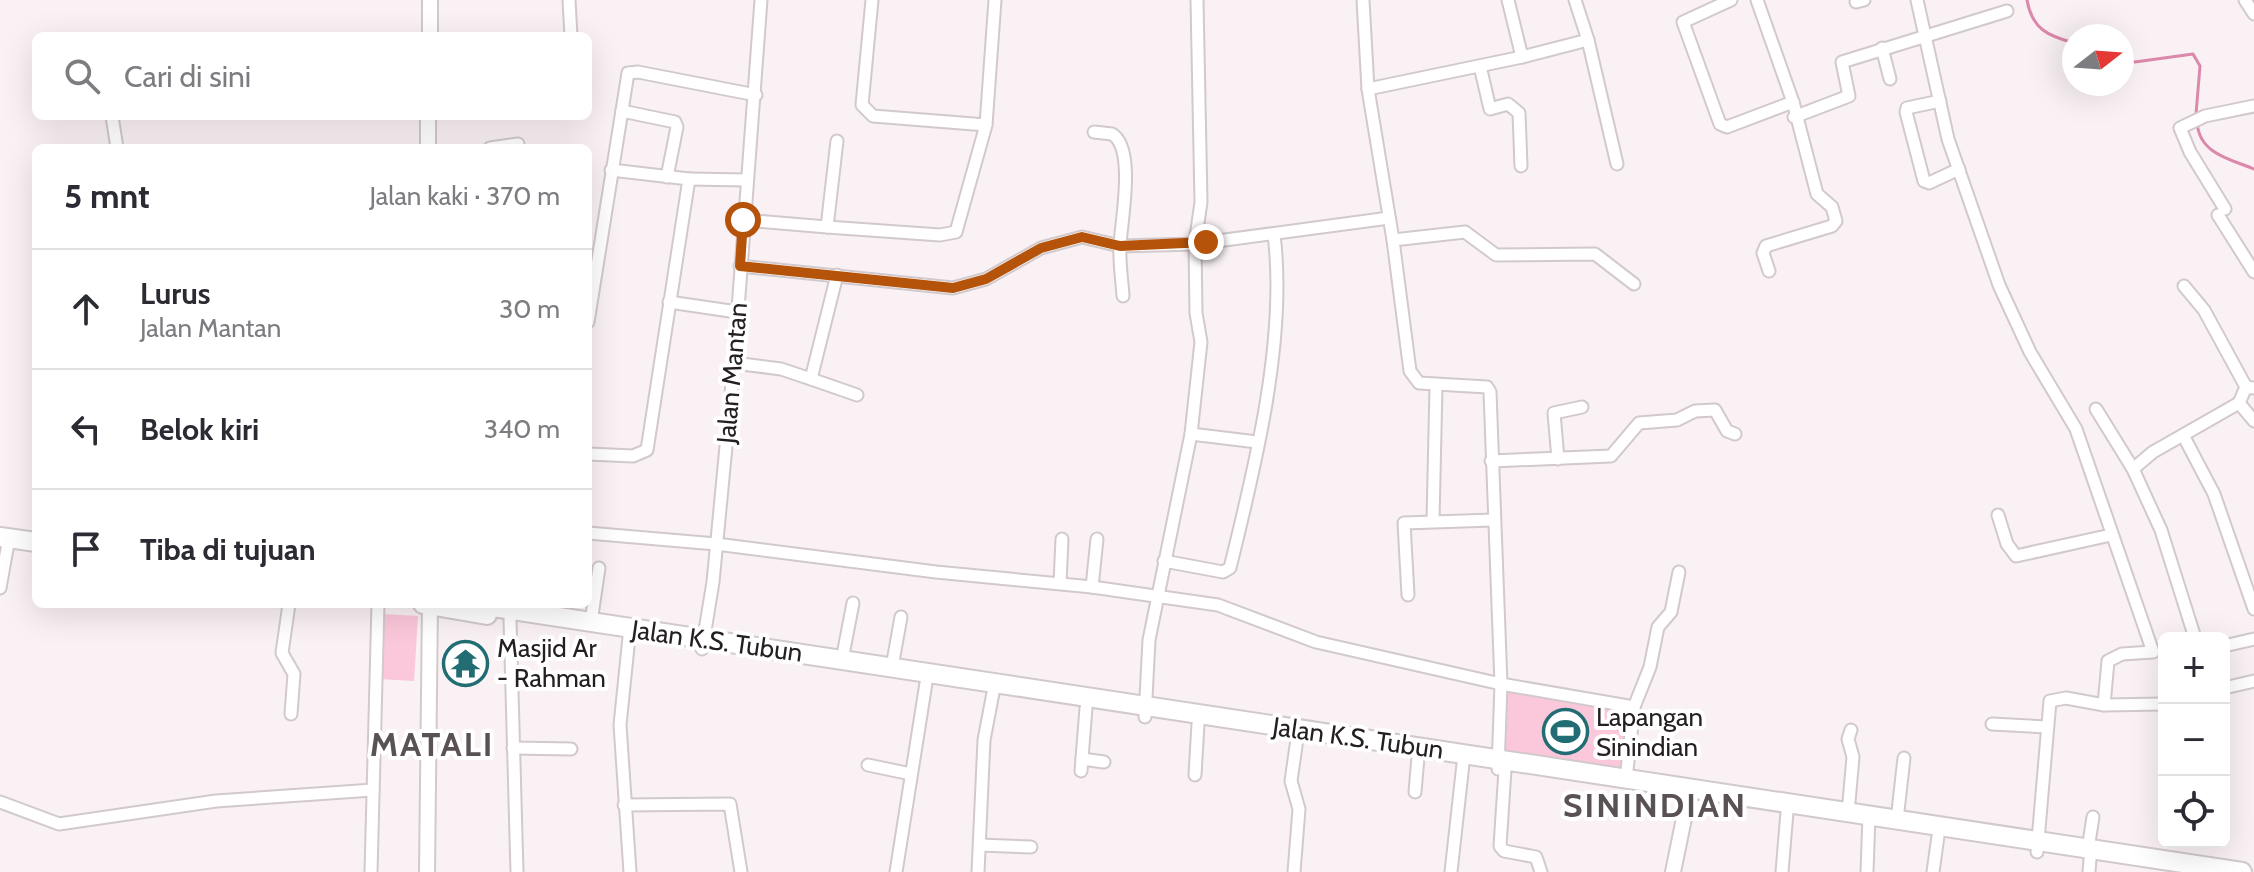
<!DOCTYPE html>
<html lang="id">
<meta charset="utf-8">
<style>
body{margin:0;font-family:Cabin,sans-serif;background:#f7f7f7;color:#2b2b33}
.controls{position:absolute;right:24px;bottom:24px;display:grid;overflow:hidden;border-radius:12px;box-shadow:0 8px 32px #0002}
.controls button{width:72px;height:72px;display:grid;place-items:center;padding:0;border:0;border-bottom:2px solid #e1e1e2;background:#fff;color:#2b2b33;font:40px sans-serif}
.compass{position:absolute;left:2062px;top:24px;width:72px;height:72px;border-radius:50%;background:#fff;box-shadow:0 8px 32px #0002;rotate:73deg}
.stop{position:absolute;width:24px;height:24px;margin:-18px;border:6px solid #b45309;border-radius:50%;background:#fff}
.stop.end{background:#b45309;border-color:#fff;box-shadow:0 2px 8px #0008}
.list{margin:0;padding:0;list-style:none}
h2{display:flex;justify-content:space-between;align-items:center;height:104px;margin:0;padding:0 32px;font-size:34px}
h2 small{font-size:26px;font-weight:400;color:#7c7c81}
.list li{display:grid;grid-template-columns:52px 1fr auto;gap:24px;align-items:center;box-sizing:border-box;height:120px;padding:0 32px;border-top:2px solid #e1e1e2}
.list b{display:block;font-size:30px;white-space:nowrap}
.list p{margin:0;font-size:26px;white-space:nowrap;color:#7c7c81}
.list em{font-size:26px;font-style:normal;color:#7c7c81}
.icon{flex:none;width:44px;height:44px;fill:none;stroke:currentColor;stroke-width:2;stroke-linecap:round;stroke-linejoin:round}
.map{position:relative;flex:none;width:2254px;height:872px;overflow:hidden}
.search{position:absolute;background:#fff;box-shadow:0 8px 32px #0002;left:32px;top:32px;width:560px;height:88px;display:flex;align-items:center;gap:20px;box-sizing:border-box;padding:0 28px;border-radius:12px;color:#7c7c81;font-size:30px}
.panel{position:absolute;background:#fff;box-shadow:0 8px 32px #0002;left:32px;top:144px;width:560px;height:464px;border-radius:12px}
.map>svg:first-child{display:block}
</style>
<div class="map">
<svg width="2254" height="872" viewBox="0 0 2254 872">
<rect width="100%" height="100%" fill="#faf1f4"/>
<g fill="#fbc7da">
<path d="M 381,614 L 418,616 L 414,681 L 378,679 Z"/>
<path d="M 1506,691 L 1628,708 L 1621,773 L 1503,755 Z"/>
</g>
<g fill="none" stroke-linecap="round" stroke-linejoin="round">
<g stroke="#dc88aa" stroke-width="3">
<path d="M 2027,0 C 2032,29 2048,36 2074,43"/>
<path d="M 2122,58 L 2135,62 L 2193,54 L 2200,66 L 2196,114"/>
<path d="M 2197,122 C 2199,154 2230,159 2254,169"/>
</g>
<defs>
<g id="minor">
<path d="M 569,0 L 571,36"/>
<path d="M 872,0 L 862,105 L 873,116 L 986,125 L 995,0"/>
<path d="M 1508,0 L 1522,57"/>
<path d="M 1575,0 L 1588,40 L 1617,164"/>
<path d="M 1731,0 L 1683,22 L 1720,124 L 1727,127 L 1793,102"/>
<path d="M 1757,0 L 1793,102 L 1817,194 L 1832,207 L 1836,221 L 1832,226 L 1766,246 L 1763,253 L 1769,271"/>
<path d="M 1917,0 L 1948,139 L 1999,285 L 2030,352 L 2076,429 L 2153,652 L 2122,654 L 2108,661 L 2104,705"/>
<path d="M 2245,0 L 2254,14"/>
<path d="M 1856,2 L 1864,0"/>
<path d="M 1882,48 L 1890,79"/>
<path d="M 1480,66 L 1490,109 L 1508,104 L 1519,113 L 1521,166"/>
<path d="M 1368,89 L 1522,57 L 1588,40"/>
<path d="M 1940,101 L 1907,108 L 1906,112 L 1924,181 L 1929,183 L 1959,169"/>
<path d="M 622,111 L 675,122 L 677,127 L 667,177"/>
<path d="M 112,116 L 117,148"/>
<path d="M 1794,117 L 1849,96 L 1842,62 L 2007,11"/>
<path d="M 1094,132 L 1112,134 C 1136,148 1121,222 1120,245 C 1119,262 1122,280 1123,296"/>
<path d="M 490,148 L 518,144"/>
<path d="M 689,179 L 746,180"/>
<path d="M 2225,209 L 2190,152 L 2180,128 L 2205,116 L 2254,106"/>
<path d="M 2218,215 L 2254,272"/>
<path d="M 743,220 L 827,227 L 837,141"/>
<path d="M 827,227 L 940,235 L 956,232 L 986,125"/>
<path d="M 1393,240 L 1465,232 L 1496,255 L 1595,254 L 1634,284"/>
<path d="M 740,266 L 953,288 L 986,279 L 1041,248 L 1082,237 L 1120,246 L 1195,244 L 1389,218"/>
<path d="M 2184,286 L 2204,310 L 2246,387"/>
<path d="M 669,302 L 737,312"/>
<path d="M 588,322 L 628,73 L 638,72 L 756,95"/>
<path d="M 734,363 L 781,369 L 811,379 L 837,275"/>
<path d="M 811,379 L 857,395"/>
<path d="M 2254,388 L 2246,387 L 2239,403 L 2254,421"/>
<path d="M 2239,403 L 2183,435 L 2214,494 L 2254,609"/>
<path d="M 2096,409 L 2133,469"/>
<path d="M 1191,434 L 1257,442"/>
<path d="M 2183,435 L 2153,452 L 2133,469 L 2161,530 L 2195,638"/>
<path d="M 588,454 L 633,456 L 647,450 L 689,179 L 611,170"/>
<path d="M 1558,459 L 1554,413 L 1582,407"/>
<path d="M 1491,461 L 1611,456 L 1639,423 L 1677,420 L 1695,411 L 1715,410 L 1727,431 L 1735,434"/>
<path d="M 1998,515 L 2007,544 L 2016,556 L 2111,535"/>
<path d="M 1433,521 L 1436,386"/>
<path d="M 588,533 L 716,544 L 936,572 L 1092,587 L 1218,605 L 1316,642 L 1501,684 L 1490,392 L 1487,387 L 1419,383 L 1410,371 L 1393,240 L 1368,89 L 1363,0"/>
<path d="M 1164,561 L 1223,572 L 1230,568 C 1255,467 1287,338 1274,235"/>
<path d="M 1060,583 L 1062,539"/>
<path d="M 1092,587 L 1097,539"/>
<path d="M 0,588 L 9,538"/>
<path d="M 1408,595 L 1404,523 L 1493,520"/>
<path d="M 289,604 L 282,653 L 294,674 L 291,714"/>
<path d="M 510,619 L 517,872"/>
<path d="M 591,622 L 599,568"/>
<path d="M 629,637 L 620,725 L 630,872"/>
<path d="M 2224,646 L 2254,639"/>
<path d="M 702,649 L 713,582 L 734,363 L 761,0"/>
<path d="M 842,660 L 853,603"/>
<path d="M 892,667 L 901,617"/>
<path d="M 2224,688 L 2254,681"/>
<path d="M 1634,707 L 1650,667 L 1658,627 L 1671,612 L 1679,572"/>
<path d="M 1145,717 L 1149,640 L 1191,434 L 1201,342 L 1196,313 L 1195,244 L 1201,202 L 1197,0"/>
<path d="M 1992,724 L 2046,727"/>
<path d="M 513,748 L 571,749"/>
<path d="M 1082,759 L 1104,762"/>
<path d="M 868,765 L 911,774"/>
<path d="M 1498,769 L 1501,684 L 1634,707 L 1626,779"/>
<path d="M 1505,770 L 1500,846 L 1504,851 L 1536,857 L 1541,872"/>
<path d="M 1081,771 L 1086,708"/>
<path d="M 1195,775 L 1198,724"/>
<path d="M 1415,792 L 1418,757"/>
<path d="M 0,802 L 59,824 L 216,801 L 373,790"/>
<path d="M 624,805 L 730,804 L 741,872"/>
<path d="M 1848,813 L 1853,757 L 1848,739 L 1851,730"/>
<path d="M 1897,820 L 1904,758"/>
<path d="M 980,845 L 1031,847"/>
<path d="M 2088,849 L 2093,817"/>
<path d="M 2037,852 L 2050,701 L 2066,698 L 2104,705 L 2164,704"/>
<path d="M 371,872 L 378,604"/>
<path d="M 896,872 L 926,683"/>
<path d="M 978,872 L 984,740 L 993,693"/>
<path d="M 1294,872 L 1299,809 L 1291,781 L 1297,739"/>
<path d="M 1451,872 L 1463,764"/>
<path d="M 1782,872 L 1787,812"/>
<path d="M 1867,872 L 1869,815"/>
<path d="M 1933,872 L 1938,836"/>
<path d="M 2089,872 L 2090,859"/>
</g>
<g id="tertiary">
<path d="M 430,36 L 430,0"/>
<path d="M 428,116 L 428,148"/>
<path d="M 427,872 L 430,604"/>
<path d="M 1673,872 L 1690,789"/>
</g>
<g id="trunk">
<path d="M 0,537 L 36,542"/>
<path d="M 423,604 L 487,615"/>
<path d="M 473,604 L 2242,872"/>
</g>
</defs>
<use href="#minor" stroke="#d2c9cc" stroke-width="15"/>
<use href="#tertiary" stroke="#d2c9cc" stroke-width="18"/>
<use href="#trunk" stroke="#d2c9cc" stroke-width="22"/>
<use href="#minor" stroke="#fff" stroke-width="11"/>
<use href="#tertiary" stroke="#fff" stroke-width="14"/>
<use href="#trunk" stroke="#fff" stroke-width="18"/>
</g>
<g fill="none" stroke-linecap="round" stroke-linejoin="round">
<path stroke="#b45309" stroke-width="10" d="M 743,220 L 740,266 L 953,288 L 986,279 L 1041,248 L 1082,237 L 1120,246 L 1206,242"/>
</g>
<defs>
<symbol id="temple-ring" viewBox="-11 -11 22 22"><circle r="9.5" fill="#fff" stroke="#226d74" stroke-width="1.5"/><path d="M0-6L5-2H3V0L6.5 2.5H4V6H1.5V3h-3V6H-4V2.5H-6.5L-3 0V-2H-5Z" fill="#226d74"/></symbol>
<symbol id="stadium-ring" viewBox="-11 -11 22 22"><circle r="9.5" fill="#fff" stroke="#226d74" stroke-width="1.5"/><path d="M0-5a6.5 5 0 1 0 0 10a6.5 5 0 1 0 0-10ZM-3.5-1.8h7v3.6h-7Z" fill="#226d74"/></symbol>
</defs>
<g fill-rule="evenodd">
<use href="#temple-ring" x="440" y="638" width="51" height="51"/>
<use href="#stadium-ring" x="1540" y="706" width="51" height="51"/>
</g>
<g text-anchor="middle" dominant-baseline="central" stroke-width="8" stroke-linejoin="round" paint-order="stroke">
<g font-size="26" fill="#242021" stroke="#fff">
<text transform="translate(732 373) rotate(-85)">Jalan Mantan</text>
<text transform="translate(717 641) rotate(8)">Jalan K.S. Tubun</text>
<text transform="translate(1358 738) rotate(8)">Jalan K.S. Tubun</text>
</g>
<g font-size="26" fill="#242021" stroke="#fff" text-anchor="start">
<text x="497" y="648">Masjid Ar<tspan x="497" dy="30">- Rahman</tspan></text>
<text x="1596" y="717">Lapangan<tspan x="1596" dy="30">Sinindian</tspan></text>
</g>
<g font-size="34" font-weight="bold" letter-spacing="2" fill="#595154" stroke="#fff">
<text x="432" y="744">MATALI</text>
<text x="1655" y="805">SININDIAN</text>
</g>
</g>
</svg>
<div class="controls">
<button>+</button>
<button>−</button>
<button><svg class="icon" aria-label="locate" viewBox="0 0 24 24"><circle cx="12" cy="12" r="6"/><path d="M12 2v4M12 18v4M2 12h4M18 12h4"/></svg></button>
</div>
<svg class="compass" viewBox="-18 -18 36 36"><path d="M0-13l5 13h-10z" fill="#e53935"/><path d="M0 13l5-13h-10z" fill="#7c7c81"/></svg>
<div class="stop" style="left:743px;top:220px"></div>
<div class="stop end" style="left:1206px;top:242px"></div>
<div class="search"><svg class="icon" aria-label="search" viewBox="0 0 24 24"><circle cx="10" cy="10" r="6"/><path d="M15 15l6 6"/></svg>Cari di sini</div>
<section class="panel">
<h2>5 mnt<small>Jalan kaki · 370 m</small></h2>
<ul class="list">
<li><svg class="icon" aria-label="ahead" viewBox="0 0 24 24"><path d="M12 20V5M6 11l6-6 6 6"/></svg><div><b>Lurus</b><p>Jalan Mantan</p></div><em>30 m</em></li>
<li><svg class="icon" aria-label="left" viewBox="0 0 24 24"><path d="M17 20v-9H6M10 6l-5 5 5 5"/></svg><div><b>Belok kiri</b></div><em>340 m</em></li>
<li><svg class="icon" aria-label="arrive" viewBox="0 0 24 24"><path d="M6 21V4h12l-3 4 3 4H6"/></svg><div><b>Tiba di tujuan</b></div></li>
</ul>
</section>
</div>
